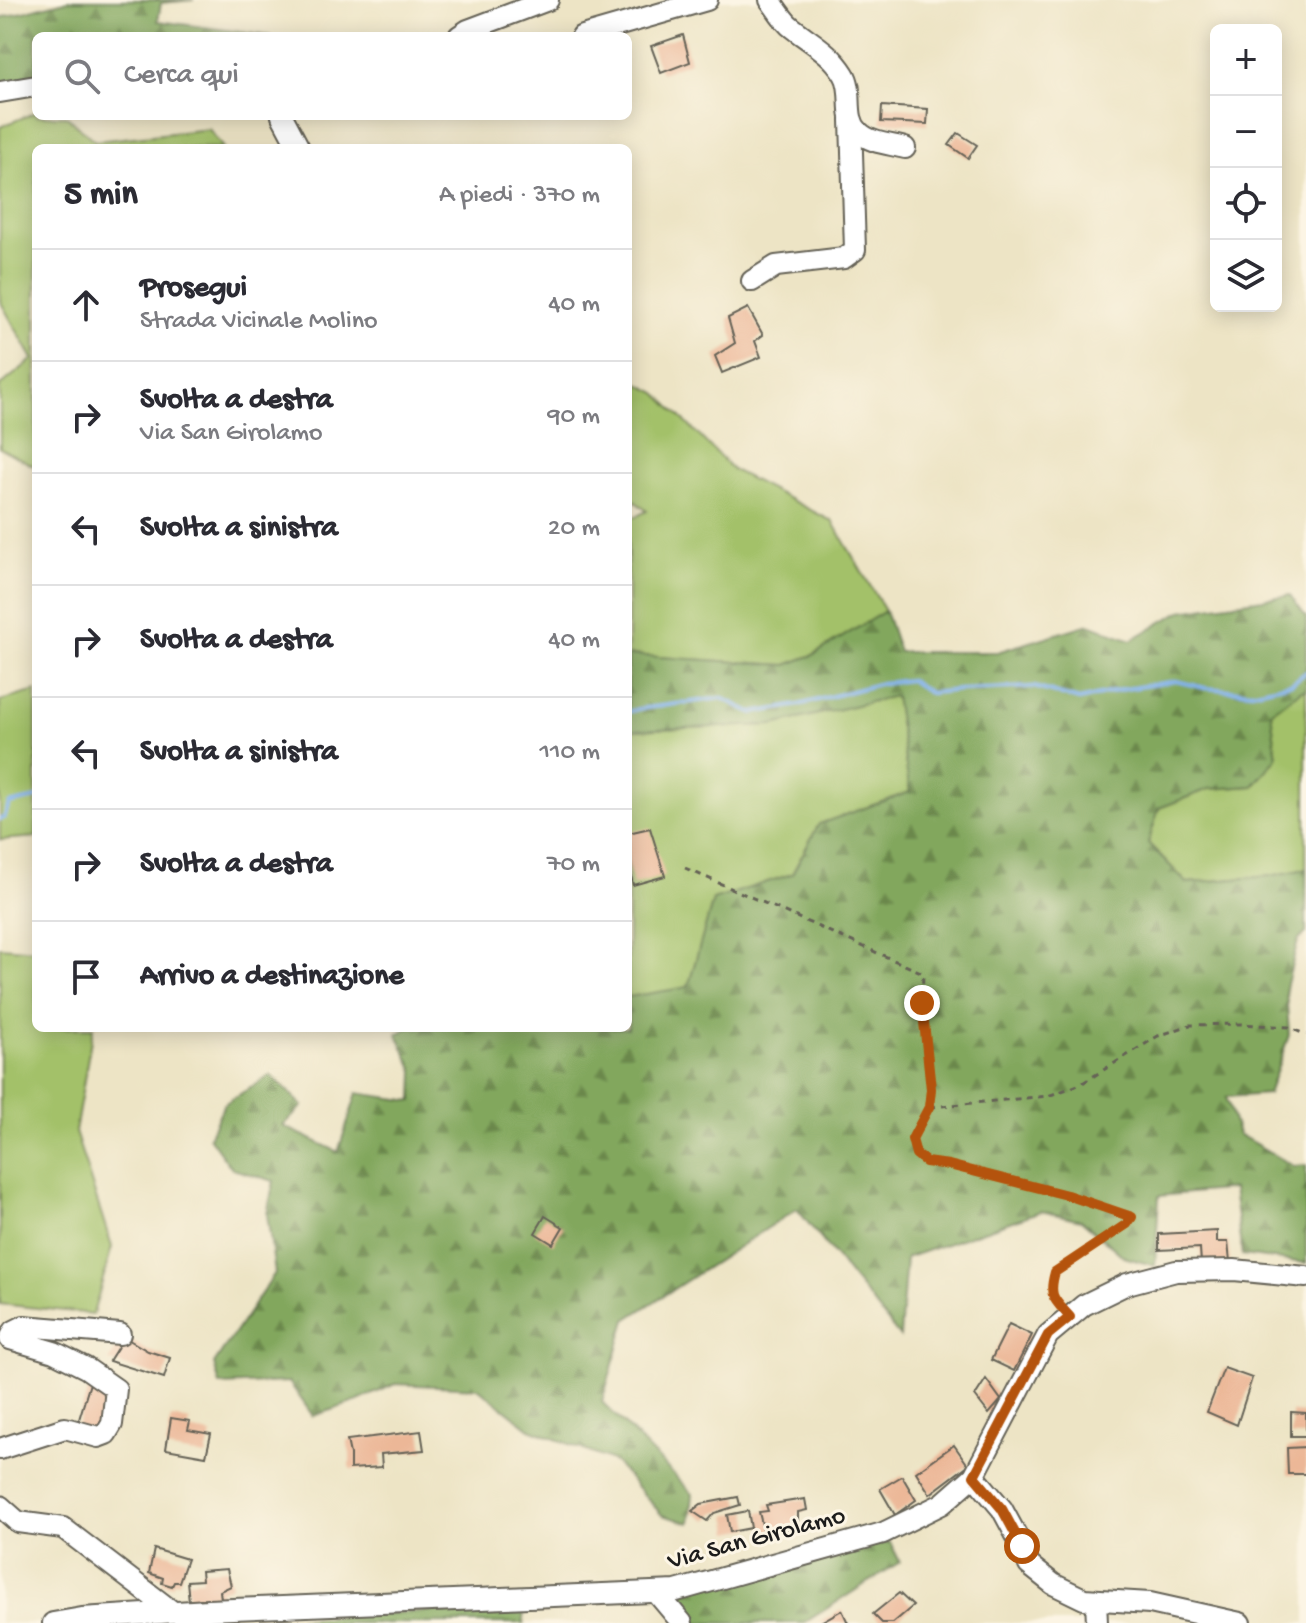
<!DOCTYPE html>
<html lang="it">
<meta charset="utf-8">
<style>
body{margin:0;font-family:"Gochi Hand",sans-serif;background:#f2f2f3;color:#2b2b33}
.controls{position:absolute;right:24px;top:24px;display:grid;overflow:hidden;border-radius:12px;box-shadow:0 4px 20px #0003}
.controls button{width:72px;height:72px;display:grid;place-items:center;padding:0;border:0;border-bottom:2px solid #e1e1e2;background:#fff;color:#2b2b33;font:40px sans-serif}
.stop{position:absolute;width:24px;height:24px;margin:-18px;border:6px solid #b45309;border-radius:50%;background:#fff}
.stop.end{background:#b45309;border-color:#fff;box-shadow:0 2px 8px #0008}
.list{margin:0;padding:0;list-style:none}
h2{display:flex;justify-content:space-between;align-items:center;height:104px;margin:0;padding:0 32px;font-size:34px}
h2 small{font-size:26px;font-weight:400;color:#7c7c81}
.list li{display:grid;grid-template-columns:52px 1fr auto;gap:24px;align-items:center;box-sizing:border-box;height:112px;padding:0 32px;border-top:2px solid #e1e1e2}
.list b{display:block;font-size:30px;white-space:nowrap}
.list p{margin:0;font-size:26px;white-space:nowrap;color:#7c7c81}
.list em{font-size:26px;font-style:normal;color:#7c7c81}
.icon{flex:none;width:44px;height:44px;fill:none;stroke:currentColor;stroke-width:2;stroke-linecap:round;stroke-linejoin:round}
.map{position:relative;flex:none;width:1306px;height:1623px;overflow:hidden}
.search{position:absolute;background:#fff;box-shadow:0 4px 20px #0003;left:32px;top:32px;width:600px;height:88px;display:flex;align-items:center;gap:20px;box-sizing:border-box;padding:0 28px;border-radius:12px;color:#7c7c81;font-size:30px}
.panel{position:absolute;background:#fff;box-shadow:0 4px 20px #0003;left:32px;top:144px;width:600px;height:888px;border-radius:12px}
.map>svg:first-child{display:block}
</style>
<div class="map">
<svg width="1306" height="1623" viewBox="0 0 1306 1623">
<defs>
<pattern id="forest-firs" width="22" height="20" patternUnits="userSpaceOnUse" patternTransform="scale(2)"><rect width="22" height="20" fill="#82a75d"/><path d="M5 1l3.5 6h-7zM16 11l3.5 6h-7z" fill="#6a874c"/></pattern>
</defs>
<rect width="100%" height="100%" fill="#fcf5e5"/>
<filter id="ink" filterUnits="userSpaceOnUse"><feTurbulence type="fractalNoise" baseFrequency=".0125" numOctaves="2"/><feDisplacementMap in="SourceGraphic" scale="16" xChannelSelector="R" yChannelSelector="G"/><feConvolveMatrix kernelMatrix="1 2 1 2 8 2 1 2 1" color-interpolation-filters="sRGB"/></filter>
<filter id="wash" filterUnits="userSpaceOnUse"><feTurbulence type="fractalNoise" baseFrequency=".006" numOctaves="4" result="noise"/><feDisplacementMap in="SourceGraphic" scale="32" xChannelSelector="R" yChannelSelector="G"/><feGaussianBlur stdDeviation="1.8" result="paint"/><feColorMatrix in="noise" values="0 0 0 0 0 0 0 0 0 0 0 0 0 0 0 0 0 1.4 0 .05"/><feComposite in="paint" operator="in"/></filter>
<g filter="url(#wash)">
<rect width="100%" height="100%" fill="#ede4c5"/>
<g fill="#a3c169" stroke="#606e42" stroke-width="2">
<path d="M 36,112 L 36,116 L 66,116 L 95,141 L 209,129 L 223,148 L 36,148 L 36,467 L 0,448 L 0,386 L 33,359 L 0,301 L 0,127 Z"/>
<path d="M 628,378 L 657,393 L 733,470 L 832,521 L 885,611 L 813,655 L 786,665 L 628,655 L 628,520 L 647,511 L 628,496 Z"/>
<path d="M 1302,690 L 1306,690 L 1306,869 L 1270,876 L 1187,883 L 1148,843 L 1159,808 L 1209,789 L 1254,786 L 1277,758 L 1271,712 Z"/>
<path d="M 36,691 L 36,837 L 0,840 L 0,701 Z"/>
<path d="M 895,695 L 910,792 L 819,824 L 792,874 L 713,900 L 688,988 L 628,997 L 628,730 L 773,725 Z"/>
<path d="M 0,947 L 36,950 L 36,1028 L 93,1028 L 75,1132 L 112,1247 L 93,1314 L 0,1304 Z"/>
</g>
<g fill="url(#forest-firs)" stroke="#4f623c" stroke-width="2">
<path d="M 69,0 L 194,0 L 161,3 L 158,21 L 271,36 L 36,36 L 36,87 L 0,92 L 0,18 Z"/>
<path d="M 1290,595 L 1306,617 L 1306,690 L 1302,690 L 1271,712 L 1277,758 L 1253,786 L 1209,789 L 1159,808 L 1148,843 L 1187,883 L 1270,876 L 1306,869 L 1306,933 L 1298,941 L 1286,988 L 1289,1035 L 1268,1094 L 1226,1097 L 1238,1134 L 1294,1166 L 1306,1165 L 1306,1263 L 1242,1255 L 1233,1189 L 1159,1196 L 1155,1266 L 1124,1257 L 1081,1220 L 1041,1211 L 906,1258 L 900,1337 L 797,1209 L 626,1320 L 602,1402 L 693,1494 L 690,1523 L 662,1515 L 615,1462 L 530,1429 L 478,1388 L 395,1384 L 358,1401 L 313,1416 L 289,1382 L 220,1385 L 214,1364 L 275,1273 L 267,1214 L 274,1181 L 232,1169 L 209,1137 L 224,1104 L 271,1075 L 303,1106 L 283,1126 L 338,1152 L 357,1093 L 413,1101 L 414,1071 L 397,1034 L 408,1028 L 628,1028 L 628,997 L 688,987 L 713,900 L 792,874 L 819,824 L 910,792 L 895,696 L 773,725 L 628,730 L 628,655 L 786,665 L 813,655 L 885,611 L 899,652 L 997,652 L 1089,624 L 1131,640 L 1181,611 Z"/>
<path d="M 890,1542 L 900,1562 L 804,1623 L 683,1623 L 656,1592 L 676,1591 Z"/>
<path d="M 523,1610 L 524,1623 L 218,1623 L 431,1611 Z"/>
</g>
<g fill="none" stroke-linecap="round" stroke-linejoin="round">
<g stroke="#80b1ec" stroke-width="4">
<path d="M 628,712 L 638,709 L 722,698 L 753,713 L 799,705 L 882,683 L 910,680 L 930,693 L 960,690 L 1034,687 L 1079,700 L 1125,689 L 1176,681 L 1205,688 L 1252,692 L 1292,683 L 1306,672"/>
<path d="M 0,819 L 4,818 L 9,804 L 36,798"/>
</g>
</g>
<g id="blocks">
<g fill="#ecb797">
<path d="M 683,35 L 690,62 L 661,73 L 651,46 Z"/>
<path d="M 882,106 L 928,109 L 927,124 L 881,122 Z"/>
<path d="M 958,133 L 977,145 L 968,158 L 949,145 Z"/>
<path d="M 748,308 L 763,335 L 755,341 L 761,357 L 722,373 L 715,356 L 735,343 L 728,318 Z"/>
<path d="M 650,828 L 665,876 L 633,885 L 628,862 L 628,833 Z"/>
<path d="M 545,1216 L 563,1227 L 553,1244 L 535,1233 Z"/>
<path d="M 1217,1231 L 1217,1242 L 1228,1242 L 1230,1262 L 1201,1263 L 1200,1248 L 1159,1250 L 1159,1234 Z"/>
<path d="M 1009,1324 L 1032,1335 L 1014,1371 L 991,1360 Z"/>
<path d="M 124,1337 L 148,1351 L 170,1358 L 164,1378 L 109,1361 Z"/>
<path d="M 1224,1368 L 1252,1378 L 1237,1425 L 1207,1412 Z"/>
<path d="M 986,1379 L 1001,1400 L 989,1414 L 975,1396 Z"/>
<path d="M 90,1383 L 111,1390 L 99,1433 L 77,1426 Z"/>
<path d="M 1291,1412 L 1306,1413 L 1306,1436 L 1291,1436 Z"/>
<path d="M 171,1418 L 190,1421 L 188,1430 L 211,1434 L 206,1456 L 166,1449 Z"/>
<path d="M 421,1431 L 424,1450 L 381,1454 L 382,1467 L 350,1469 L 350,1454 L 347,1440 Z"/>
<path d="M 954,1445 L 968,1465 L 930,1494 L 916,1472 Z"/>
<path d="M 1306,1447 L 1306,1474 L 1288,1474 L 1287,1448 Z"/>
<path d="M 902,1476 L 916,1500 L 895,1515 L 880,1489 Z"/>
<path d="M 738,1497 L 740,1505 L 714,1513 L 707,1521 L 692,1511 L 701,1504 Z"/>
<path d="M 805,1499 L 807,1510 L 798,1512 L 798,1528 L 764,1533 L 759,1512 L 768,1511 L 766,1505 Z"/>
<path d="M 748,1511 L 751,1528 L 730,1532 L 727,1515 Z"/>
<path d="M 154,1549 L 187,1559 L 179,1582 L 174,1582 L 172,1586 L 162,1583 L 163,1578 L 149,1573 Z"/>
<path d="M 227,1569 L 231,1586 L 220,1591 L 221,1599 L 189,1601 L 187,1581 L 202,1580 L 201,1571 Z"/>
<path d="M 899,1593 L 913,1606 L 893,1623 L 882,1623 L 873,1614 Z"/>
<path d="M 842,1610 L 848,1623 L 819,1623 Z"/>
</g>
</g>
</g>
<g filter="url(#ink)">
<use href="#blocks" fill-opacity="0" stroke="#656257" stroke-width="2"/>
<g fill="none" stroke-linecap="round" stroke-linejoin="round">
<defs>
<g id="minor">
<path d="M 770,0 C 776,8 782,18 789,25 C 808,41 830,51 844,74 C 855,91 843,117 859,132 C 870,143 890,144 905,148"/>
<path d="M 459,36 L 468,30 L 548,0"/>
<path d="M 582,36 L 707,0"/>
<path d="M 0,92 L 36,86"/>
<path d="M 282,116 L 299,148"/>
<path d="M 752,281 L 776,266 L 844,258 L 855,250 L 851,120"/>
<path d="M 0,1449 L 65,1428 L 98,1437 L 106,1434 L 112,1424 L 116,1389 L 86,1368 L 54,1352 L 10,1339 L 14,1331 L 24,1326 L 120,1334"/>
<path d="M 974,1476 L 1002,1509 L 1022,1546 L 1029,1565 L 1053,1584 L 1084,1599 L 1150,1603 L 1240,1623"/>
<path d="M 0,1506 L 18,1522 L 63,1528 L 173,1612"/>
<path d="M 656,1592 L 682,1623"/>
<path d="M 1096,1600 L 1097,1623"/>
<path d="M 53,1623 L 82,1618 L 208,1610 L 676,1591 L 883,1533 L 942,1504 L 974,1476 L 1048,1335 L 1084,1305 L 1127,1284 L 1176,1271 L 1234,1270 L 1306,1277"/>
</g>
</defs>
<use href="#minor" stroke="#656257" stroke-width="24"/>
<g stroke="#656257" stroke-width="3" stroke-dasharray="6 6" stroke-linecap="butt">
<path d="M 685,868 L 923,973 L 922,1003 L 931,1089 L 929,1107 L 912,1139 L 916,1154 L 926,1162 L 949,1165 L 1067,1195 L 1132,1217 L 1127,1224 L 1055,1272 C 1051,1286 1049,1294 1059,1305"/>
<path d="M 930,1107 L 1048,1096 L 1081,1084 L 1158,1036 L 1190,1025 L 1241,1024 L 1289,1027 L 1306,1035"/>
</g>
<use href="#minor" stroke="#fff" stroke-width="20"/>
</g>
</g>
<g fill="none" stroke-linecap="round" stroke-linejoin="round" filter="url(#ink)">
<path stroke="#b45309" stroke-width="10" d="M 922,1003 L 931,1089 L 929,1107 L 912,1139 L 916,1154 L 926,1162 L 949,1165 L 1067,1195 L 1132,1217 L 1127,1224 L 1055,1272 C 1048,1297 1054,1299 1070,1317 L 1048,1335 L 974,1476 L 1002,1509 L 1022,1546"/>
</g>
<g text-anchor="middle" dominant-baseline="central" stroke-width="6" stroke-linejoin="round" paint-order="stroke">
<g font-size="26" fill="#1c1c1c" stroke="#fcf5e5">
<text transform="translate(757 1540) rotate(-15)">Via San Girolamo</text>
</g>
</g>
</svg>
<div class="controls">
<button>+</button>
<button>−</button>
<button><svg class="icon" aria-label="locate" viewBox="0 0 24 24"><circle cx="12" cy="12" r="6"/><path d="M12 2v4M12 18v4M2 12h4M18 12h4"/></svg></button>
<button><svg class="icon" aria-label="layers" viewBox="0 0 24 24"><path d="M12 4l9 5-9 5-9-5zM3 14l9 5 9-5"/></svg></button>
</div>
<div class="stop" style="left:1022px;top:1546px"></div>
<div class="stop end" style="left:922px;top:1003px"></div>
<div class="search"><svg class="icon" aria-label="search" viewBox="0 0 24 24"><circle cx="10" cy="10" r="6"/><path d="M15 15l6 6"/></svg>Cerca qui</div>
<section class="panel">
<h2>5 min<small>A piedi · 370 m</small></h2>
<ul class="list">
<li><svg class="icon" aria-label="ahead" viewBox="0 0 24 24"><path d="M12 20V5M6 11l6-6 6 6"/></svg><div><b>Prosegui</b><p>Strada Vicinale Molino</p></div><em>40 m</em></li>
<li><svg class="icon" aria-label="right" viewBox="0 0 24 24"><path d="M7 20v-9h11M14 6l5 5-5 5"/></svg><div><b>Svolta a destra</b><p>Via San Girolamo</p></div><em>90 m</em></li>
<li><svg class="icon" aria-label="left" viewBox="0 0 24 24"><path d="M17 20v-9H6M10 6l-5 5 5 5"/></svg><div><b>Svolta a sinistra</b></div><em>20 m</em></li>
<li><svg class="icon" aria-label="right" viewBox="0 0 24 24"><path d="M7 20v-9h11M14 6l5 5-5 5"/></svg><div><b>Svolta a destra</b></div><em>40 m</em></li>
<li><svg class="icon" aria-label="left" viewBox="0 0 24 24"><path d="M17 20v-9H6M10 6l-5 5 5 5"/></svg><div><b>Svolta a sinistra</b></div><em>110 m</em></li>
<li><svg class="icon" aria-label="right" viewBox="0 0 24 24"><path d="M7 20v-9h11M14 6l5 5-5 5"/></svg><div><b>Svolta a destra</b></div><em>70 m</em></li>
<li><svg class="icon" aria-label="arrive" viewBox="0 0 24 24"><path d="M6 21V4h12l-3 4 3 4H6"/></svg><div><b>Arrivo a destinazione</b></div></li>
</ul>
</section>
</div>
